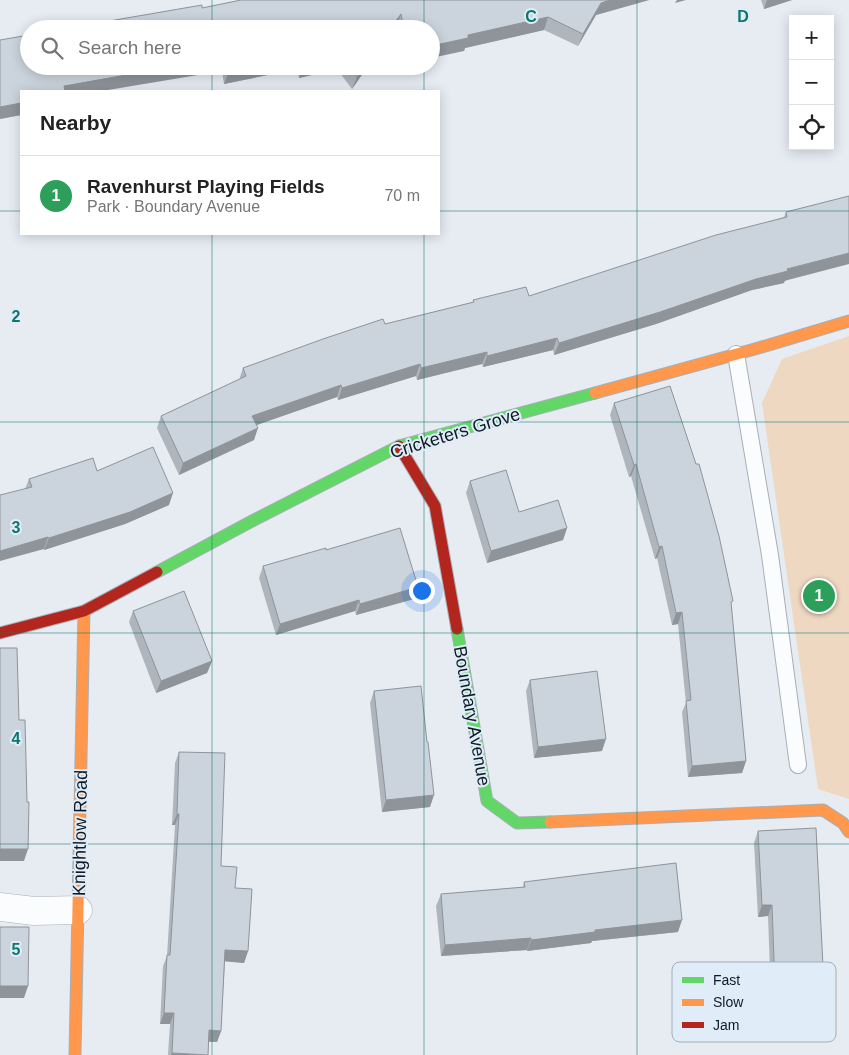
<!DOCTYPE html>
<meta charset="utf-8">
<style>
body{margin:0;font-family:Arial,sans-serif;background:#f6f6f6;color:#222}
.controls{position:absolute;right:15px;top:15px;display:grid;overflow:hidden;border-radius:0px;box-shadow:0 2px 12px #0003}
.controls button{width:45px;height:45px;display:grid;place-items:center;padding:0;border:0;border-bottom:1px solid #e0e0e0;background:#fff;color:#222;font:25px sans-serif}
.you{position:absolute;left:421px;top:590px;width:18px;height:18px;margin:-12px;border:4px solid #fff;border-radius:50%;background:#1a73e8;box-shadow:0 0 0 8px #1a73e833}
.badge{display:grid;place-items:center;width:32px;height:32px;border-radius:50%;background:#5a646c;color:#fff;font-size:16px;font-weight:700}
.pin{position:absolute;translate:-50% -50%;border:2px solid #fff;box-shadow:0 1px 5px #0006}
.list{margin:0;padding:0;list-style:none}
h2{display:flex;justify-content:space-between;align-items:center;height:65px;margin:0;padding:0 20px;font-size:21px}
h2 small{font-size:16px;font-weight:400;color:#767676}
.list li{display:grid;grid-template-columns:32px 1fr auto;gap:15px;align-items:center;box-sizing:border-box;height:80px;padding:0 20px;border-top:1px solid #e0e0e0}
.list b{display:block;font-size:19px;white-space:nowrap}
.list p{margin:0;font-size:16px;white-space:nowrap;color:#767676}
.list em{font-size:16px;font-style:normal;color:#767676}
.icon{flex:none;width:28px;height:28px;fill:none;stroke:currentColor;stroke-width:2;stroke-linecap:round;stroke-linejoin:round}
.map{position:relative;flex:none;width:849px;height:1055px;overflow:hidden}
.search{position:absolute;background:#fff;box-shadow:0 2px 12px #0003;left:20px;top:20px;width:420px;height:55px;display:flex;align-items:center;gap:12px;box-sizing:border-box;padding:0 18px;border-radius:28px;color:#767676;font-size:19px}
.panel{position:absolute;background:#fff;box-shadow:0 2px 12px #0003;left:20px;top:90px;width:420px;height:145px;border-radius:0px}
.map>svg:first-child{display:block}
</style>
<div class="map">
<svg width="849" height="1055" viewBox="0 0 849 1055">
<rect width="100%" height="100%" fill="#e6ecf2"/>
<path fill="#efd8c1" d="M 849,336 L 849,799 L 818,789 L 762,403 L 782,359 Z"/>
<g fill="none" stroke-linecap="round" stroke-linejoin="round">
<defs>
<path id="lane" d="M 736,354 L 770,555 L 798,765"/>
<path id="street" d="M 0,907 L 34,911 L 78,910"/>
<g id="fast">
<path d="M 157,572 L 254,520 L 399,446 L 595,393"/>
<path d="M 457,629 L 487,801 L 517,823 L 550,822"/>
</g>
<g id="slow">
<path d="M 595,393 L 755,349 L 849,321"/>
<path d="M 550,822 L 823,810 L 843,823 L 849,832"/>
<path d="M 75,1055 L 84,611"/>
</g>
<g id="jam">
<path d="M 399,446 L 435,506 L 457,629"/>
<path d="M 0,633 L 84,611 L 157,572"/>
</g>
</defs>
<use href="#lane" stroke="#a7b0b7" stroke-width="18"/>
<use href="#street" stroke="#a7b0b7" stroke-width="29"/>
<use href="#fast" stroke="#a7b0b7" stroke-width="13"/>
<use href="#slow" stroke="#a7b0b7" stroke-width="13"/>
<use href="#jam" stroke="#a7b0b7" stroke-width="13"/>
<use href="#lane" stroke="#fbfcfd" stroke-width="16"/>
<use href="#street" stroke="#fbfcfd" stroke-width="28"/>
<use href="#fast" stroke="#63d668" stroke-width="11"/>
<use href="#slow" stroke="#ff974d" stroke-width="11"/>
<use href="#jam" stroke="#b3261e" stroke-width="11"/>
</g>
<g fill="#afb5bd">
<path d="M 241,0 L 649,0 L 596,15 L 578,46 L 544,30 L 465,48 L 464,51 L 431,29 L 397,29 L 396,27 L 202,8 Z"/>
<path d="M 761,0 L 792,0 L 764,9 Z"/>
<path d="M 29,66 L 368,66 L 352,89 L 337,69 L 299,78 L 297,69 L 224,84 L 222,71 L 21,91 L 21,115 L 0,119 Z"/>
<path d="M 849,196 L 784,283 L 752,290 L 656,324 L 554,355 L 553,350 L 483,367 L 482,364 L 417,380 L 416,376 L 338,400 L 337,397 L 256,425 L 254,440 L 179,475 L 157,428 L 161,416 L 239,380 L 243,368 L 385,324 L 473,302 L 473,300 L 529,296 L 784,217 L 786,212 Z"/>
<path d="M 614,403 L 731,606 L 746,761 L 742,773 L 688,777 L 682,712 L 686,703 L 678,624 L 672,625 L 657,558 L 655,559 L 631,476 L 629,477 L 610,415 Z"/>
<path d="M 97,471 L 169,505 L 125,524 L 44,550 L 25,489 L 29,479 Z"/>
<path d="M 470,481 L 519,512 L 567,528 L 563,540 L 487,563 L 466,493 Z"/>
<path d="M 326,550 L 414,599 L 356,615 L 355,611 L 276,635 L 259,578 L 263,566 Z"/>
<path d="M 133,611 L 212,661 L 207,673 L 156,693 L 129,622 Z"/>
<path d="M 530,680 L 602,751 L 534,758 L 526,691 Z"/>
<path d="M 374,691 L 430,807 L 382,812 L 370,703 Z"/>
<path d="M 179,752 L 221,866 L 235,888 L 248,951 L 244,963 L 225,961 L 221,1031 L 217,1042 L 209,1042 L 208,1055 L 168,1055 L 170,1024 L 160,1024 L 163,966 L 167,956 L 175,825 L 172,825 L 175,763 Z"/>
<path d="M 758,831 L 824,986 L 820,997 L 771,999 L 768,916 L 758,917 L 754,843 Z"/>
<path d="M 524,882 L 678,932 L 592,941 L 591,943 L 527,951 L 527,950 L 441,956 L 436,906 L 441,894 L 523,887 Z"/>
</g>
<g fill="#8e949a">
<path d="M 610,0 L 649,0 L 596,15 L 578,46 L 583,34 L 601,3 Z"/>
<path d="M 677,0 L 686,0 L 675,3 Z"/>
<path d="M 767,0 L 792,0 L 764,9 Z"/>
<path d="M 401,14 L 396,27 L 395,29 L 390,29 Z"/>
<path d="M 548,17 L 544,30 L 465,48 L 464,51 L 431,58 L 431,46 L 468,35 Z"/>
<path d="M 177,66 L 223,66 L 222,71 L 102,91 L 62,91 L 64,86 Z"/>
<path d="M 253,66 L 298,66 L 297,69 L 224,84 L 229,71 Z"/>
<path d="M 304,66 L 338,66 L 337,69 L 299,78 Z"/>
<path d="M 364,66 L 368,66 L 352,89 L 357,77 Z"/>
<path d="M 21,103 L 21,115 L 0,119 L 0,107 Z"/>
<path d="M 849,253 L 849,264 L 784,281 L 784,283 L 752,290 L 656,324 L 554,355 L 559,343 L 756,279 L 787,269 Z"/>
<path d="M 557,338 L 553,350 L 483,367 L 487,356 Z"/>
<path d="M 487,352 L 482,364 L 417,380 L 421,368 Z"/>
<path d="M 420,364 L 416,376 L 338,400 L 342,388 Z"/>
<path d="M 341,385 L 337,397 L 248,428 L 252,416 Z"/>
<path d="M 258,428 L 254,440 L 179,475 L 183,463 Z"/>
<path d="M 636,464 L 631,476 L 629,477 L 634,465 Z"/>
<path d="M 173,493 L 169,505 L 125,524 L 44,550 L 49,538 Z"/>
<path d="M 567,528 L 563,540 L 487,563 L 491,551 Z"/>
<path d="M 48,537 L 44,549 L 0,561 L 0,551 Z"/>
<path d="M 662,546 L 657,558 L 655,559 L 659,547 Z"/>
<path d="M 418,587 L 414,599 L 356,615 L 360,604 Z"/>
<path d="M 359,600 L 355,611 L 276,635 L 280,624 Z"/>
<path d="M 682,612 L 678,624 L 672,625 L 676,613 Z"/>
<path d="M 212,661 L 207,673 L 156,693 L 161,681 Z"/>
<path d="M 606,739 L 602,751 L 534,758 L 538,747 Z"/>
<path d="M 746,761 L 742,773 L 688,777 L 692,766 Z"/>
<path d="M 434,795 L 430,807 L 382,812 L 386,800 Z"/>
<path d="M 177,814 L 179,814 L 175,825 L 172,825 Z"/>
<path d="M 0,849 L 28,849 L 24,861 L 0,861 Z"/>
<path d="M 762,905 L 772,905 L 768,916 L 758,917 Z"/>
<path d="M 682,920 L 678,932 L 592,941 L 591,943 L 527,951 L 531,940 L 595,930 Z"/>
<path d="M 531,938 L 527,950 L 441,956 L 445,945 Z"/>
<path d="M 225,950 L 248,951 L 244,963 L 221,961 Z"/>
<path d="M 0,986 L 28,986 L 24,998 L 0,998 Z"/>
<path d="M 824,986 L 820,997 L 771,999 L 775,988 Z"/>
<path d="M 164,1013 L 174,1013 L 170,1024 L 160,1024 Z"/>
<path d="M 209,1030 L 221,1031 L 217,1042 L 205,1041 Z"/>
<path d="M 172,1053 L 205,1055 L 171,1055 Z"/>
</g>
<g fill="#cbd3dc" stroke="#8e949a">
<path d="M 241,0 L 610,0 L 601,3 L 583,34 L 548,17 L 468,35 L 468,38 L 431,46 L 431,29 L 404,29 L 401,14 L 390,29 L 63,29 L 202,5 L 202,8 Z"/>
<path d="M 29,35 L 29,66 L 177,66 L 64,86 L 65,91 L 21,91 L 21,103 L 0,107 L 0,40 Z"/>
<path d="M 228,66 L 253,66 L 229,71 Z"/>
<path d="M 349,66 L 364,66 L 357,77 Z"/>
<path d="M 849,196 L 849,253 L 787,269 L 788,271 L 756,279 L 660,312 L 559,343 L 557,338 L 487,356 L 487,352 L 421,368 L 420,364 L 342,388 L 341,385 L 252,416 L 258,428 L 183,463 L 161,416 L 246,376 L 243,368 L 323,339 L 383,319 L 385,324 L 474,302 L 473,300 L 526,287 L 529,296 L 716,235 L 787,217 L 786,212 Z"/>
<path d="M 670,386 L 696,464 L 699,464 L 719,536 L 733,601 L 731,602 L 746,761 L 692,766 L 686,701 L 691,700 L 682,612 L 676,613 L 662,546 L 659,547 L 636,464 L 634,465 L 614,403 Z"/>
<path d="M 153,447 L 173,493 L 130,512 L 49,538 L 48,537 L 0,551 L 0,495 L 32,487 L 29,479 L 93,458 L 97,471 Z"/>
<path d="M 506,470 L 519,512 L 558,500 L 567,528 L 491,551 L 470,481 Z"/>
<path d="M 400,528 L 418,587 L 360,604 L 359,600 L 280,624 L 263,566 L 326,548 L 326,550 Z"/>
<path d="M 184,591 L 212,661 L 161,681 L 133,611 Z"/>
<path d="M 0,648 L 17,648 L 19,720 L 25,720 L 27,802 L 29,802 L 28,849 L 0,849 Z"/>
<path d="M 597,671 L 606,739 L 538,747 L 530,680 Z"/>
<path d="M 421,686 L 427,742 L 428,742 L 434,795 L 386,800 L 374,691 Z"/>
<path d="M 179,752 L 225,753 L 221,866 L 237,867 L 235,888 L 252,889 L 248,951 L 225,950 L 221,1031 L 209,1030 L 208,1055 L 172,1053 L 174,1013 L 164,1013 L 167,955 L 170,955 L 179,814 L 177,814 Z"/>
<path d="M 816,828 L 824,986 L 775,988 L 772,905 L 762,905 L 758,831 Z"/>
<path d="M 676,863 L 682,920 L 595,930 L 595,932 L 531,940 L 531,938 L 445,945 L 441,894 L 525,887 L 524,882 Z"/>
<path d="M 0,927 L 29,927 L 28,986 L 0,986 Z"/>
</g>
<path fill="none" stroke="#0f766e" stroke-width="1" stroke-opacity="0.55" d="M 212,0 L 212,29M 424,0 L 424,29M 637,0 L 637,1055M 212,66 L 212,91M 424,66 L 424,91M 0,211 L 21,211M 439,211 L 849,211M 212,234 L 212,1055M 424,234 L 424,1055M 0,422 L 849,422M 0,633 L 849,633M 0,844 L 849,844"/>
<g text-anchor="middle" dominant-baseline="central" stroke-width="4" stroke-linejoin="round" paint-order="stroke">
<g font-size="18" fill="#0f1a24" stroke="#e0edf8">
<text transform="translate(455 433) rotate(-17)">Cricketers Grove</text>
<text transform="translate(472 716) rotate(80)">Boundary Avenue</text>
<text transform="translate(80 833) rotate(-89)">Knightlow Road</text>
</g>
</g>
<rect x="672" y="962" width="164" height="80" rx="8" fill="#e0edf8" stroke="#a1aeb8" stroke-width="1"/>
<rect x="682" y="977" width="22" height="6" fill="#63d668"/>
<rect x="682" y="999" width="22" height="7" fill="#ff974d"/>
<rect x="682" y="1022" width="22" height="6" fill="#b3261e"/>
<g font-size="14" fill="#0f1a24">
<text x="713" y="985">Fast</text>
<text x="713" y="1007">Slow</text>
<text x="713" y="1030">Jam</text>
</g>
<g font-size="16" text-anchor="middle" font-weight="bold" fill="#0f766e" stroke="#e0edf8" stroke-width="4" stroke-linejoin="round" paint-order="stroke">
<text x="531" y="22">C</text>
<text x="743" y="22">D</text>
<text x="16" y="322">2</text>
<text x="16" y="533">3</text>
<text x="16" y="744">4</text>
<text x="16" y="955">5</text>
</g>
</svg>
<div class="controls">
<button>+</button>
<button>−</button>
<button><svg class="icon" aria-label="locate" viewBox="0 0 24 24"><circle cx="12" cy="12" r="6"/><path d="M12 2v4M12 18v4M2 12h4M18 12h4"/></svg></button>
</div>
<div class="you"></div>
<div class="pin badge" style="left:819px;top:596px;background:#2e9e5b">1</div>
<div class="search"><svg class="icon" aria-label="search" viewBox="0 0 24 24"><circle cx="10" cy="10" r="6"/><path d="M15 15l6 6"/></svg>Search here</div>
<section class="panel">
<h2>Nearby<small></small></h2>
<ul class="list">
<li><span class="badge" style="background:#2e9e5b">1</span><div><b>Ravenhurst Playing Fields</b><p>Park · Boundary Avenue</p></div><em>70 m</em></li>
</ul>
</section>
</div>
